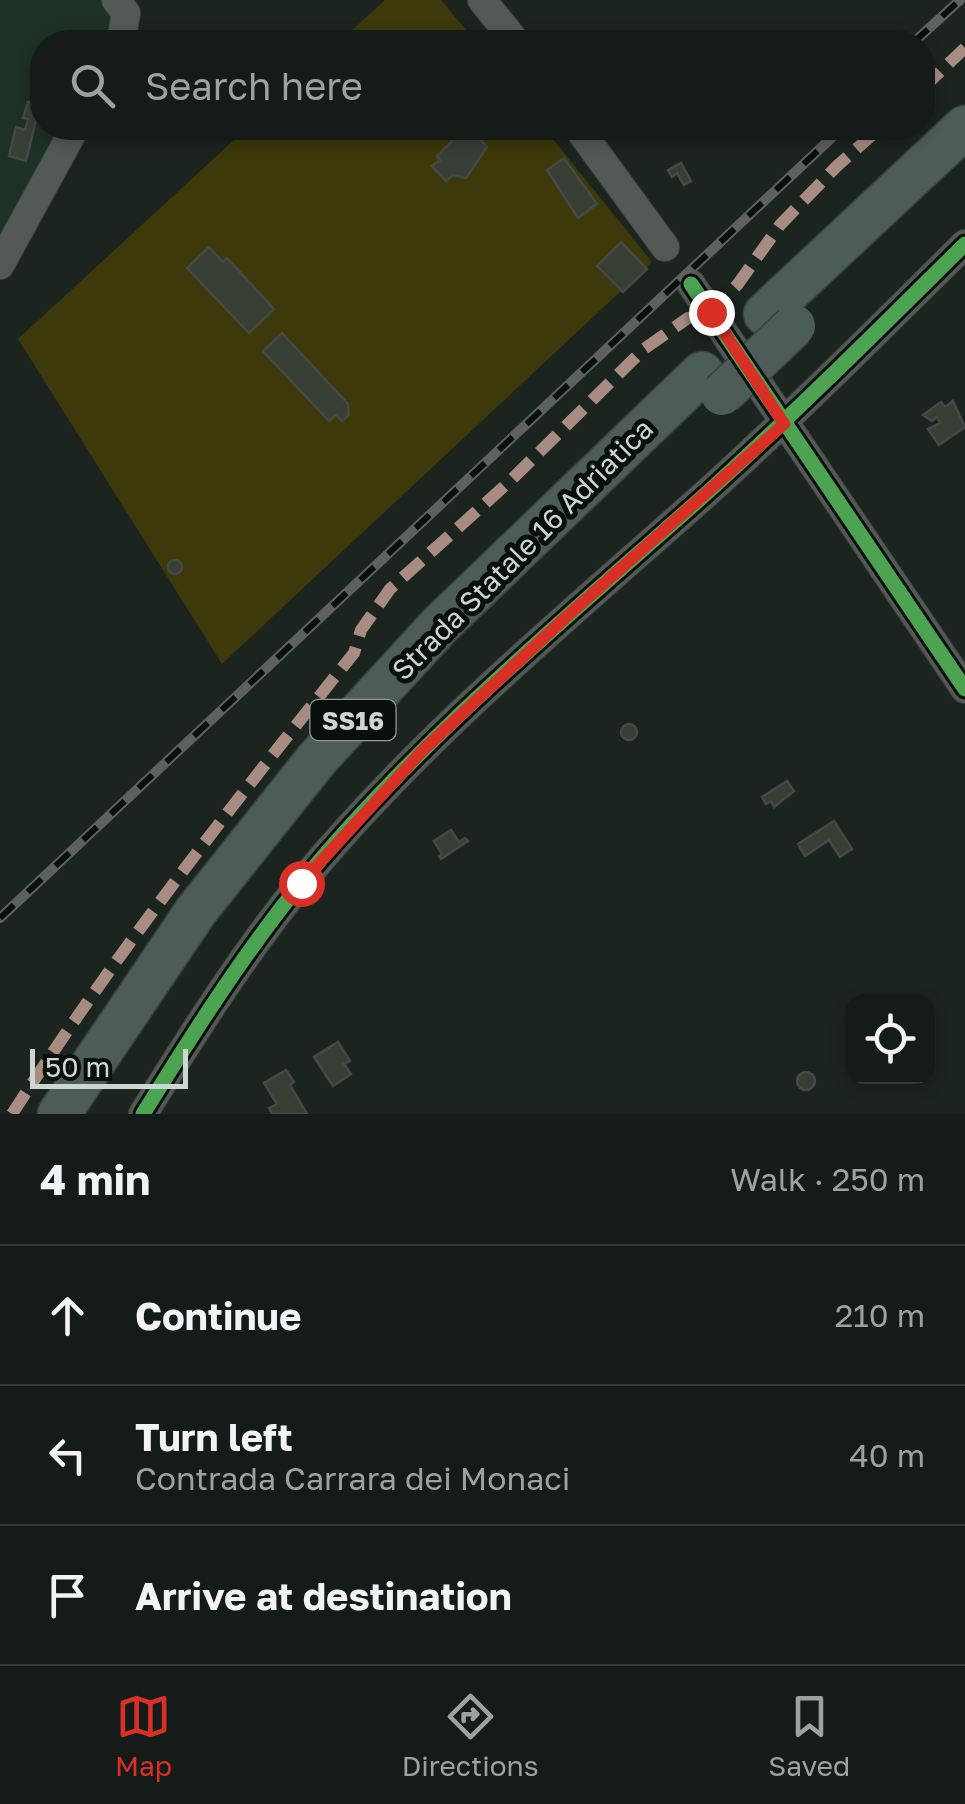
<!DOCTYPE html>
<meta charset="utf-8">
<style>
body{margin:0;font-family:"Golos Text",sans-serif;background:#222825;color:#f1f3f6}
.controls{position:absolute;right:30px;bottom:30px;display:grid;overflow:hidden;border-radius:20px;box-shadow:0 5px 15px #0003}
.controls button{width:90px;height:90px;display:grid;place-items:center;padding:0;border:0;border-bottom:2px solid #343937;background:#151b18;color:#f1f3f6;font:50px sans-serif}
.scale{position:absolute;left:30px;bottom:25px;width:158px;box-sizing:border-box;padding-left:10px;border:5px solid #cdd7d1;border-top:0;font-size:28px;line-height:35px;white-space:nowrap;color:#cdd7d1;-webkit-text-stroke:8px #090f0c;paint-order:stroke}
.stop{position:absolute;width:30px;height:30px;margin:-22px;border:8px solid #d93025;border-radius:50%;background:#fff}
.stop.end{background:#d93025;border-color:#fff;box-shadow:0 2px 10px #0008}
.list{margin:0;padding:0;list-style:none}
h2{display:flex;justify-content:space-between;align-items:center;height:130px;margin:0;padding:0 40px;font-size:42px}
h2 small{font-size:32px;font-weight:400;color:#9da1a2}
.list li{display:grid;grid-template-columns:65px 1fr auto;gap:30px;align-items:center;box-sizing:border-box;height:140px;padding:0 40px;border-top:2px solid #343937}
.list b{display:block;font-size:38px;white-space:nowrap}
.list p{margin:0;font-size:32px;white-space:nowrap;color:#9da1a2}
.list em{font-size:32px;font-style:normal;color:#9da1a2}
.icon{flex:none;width:55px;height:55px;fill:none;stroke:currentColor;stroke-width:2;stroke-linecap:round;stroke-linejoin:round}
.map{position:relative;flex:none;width:965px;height:1114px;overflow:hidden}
.search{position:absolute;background:#151b18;box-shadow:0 5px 15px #0003;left:30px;right:30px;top:30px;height:110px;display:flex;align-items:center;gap:25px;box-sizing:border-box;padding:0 35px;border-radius:40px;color:#9da1a2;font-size:38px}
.sheet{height:550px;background:#151b18}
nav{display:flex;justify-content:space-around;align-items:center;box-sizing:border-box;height:140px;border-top:2px solid #343937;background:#151b18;font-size:28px;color:#9da1a2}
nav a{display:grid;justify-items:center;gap:5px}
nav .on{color:#d93025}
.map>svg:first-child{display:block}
</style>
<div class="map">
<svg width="965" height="1114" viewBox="0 0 965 1114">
<rect width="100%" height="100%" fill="#1c2420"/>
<path fill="#1d3126" d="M 0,0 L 105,0 L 113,12 L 105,42 L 42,42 L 42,128 L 61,128 L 0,244 Z"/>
<g fill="#3d390a">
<path d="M 385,0 L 441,0 L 476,42 L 339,42 Z"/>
<path d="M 247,128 L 544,128 L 652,262 L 222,664 L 18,339 Z"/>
</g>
<g fill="#373f35" stroke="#454945" stroke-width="2.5">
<path d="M 42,84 L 42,117 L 37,116 L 26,161 L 9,156 L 16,127 L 25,130 L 28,119 L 23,118 L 28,102 L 37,104 Z"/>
<path d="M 465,128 L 470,128 L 487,147 L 466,178 L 453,175 L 446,181 L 432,166 L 440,160 L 437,156 Z"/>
<path d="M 564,158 L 597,204 L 578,218 L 547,170 Z"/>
<path d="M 681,163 L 691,181 L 684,185 L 677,173 L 672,177 L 668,170 Z"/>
<path d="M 621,242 L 647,269 L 623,292 L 597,266 Z"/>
<path d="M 209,247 L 223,262 L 227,258 L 274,309 L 249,333 L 187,268 Z"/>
<path d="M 282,333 L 348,404 L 349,415 L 342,421 L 336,415 L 329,421 L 263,351 Z"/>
<path d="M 953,401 L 965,427 L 939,445 L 928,429 L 940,423 L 937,417 L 932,421 L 923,415 L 941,402 L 945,407 Z"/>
<circle cx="175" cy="567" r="7"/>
<circle cx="629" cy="732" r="8"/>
<path d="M 787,781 L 794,791 L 774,807 L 771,801 L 766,804 L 762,797 Z"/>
<path d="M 834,821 L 852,849 L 840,857 L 829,840 L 805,856 L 798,844 Z"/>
<path d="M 451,830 L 459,842 L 465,838 L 468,841 L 441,859 L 439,856 L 442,854 L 434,841 Z"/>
<path d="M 338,1042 L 350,1061 L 344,1064 L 351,1074 L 333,1086 L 314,1057 Z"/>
<path d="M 286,1070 L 294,1082 L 290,1085 L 307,1114 L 272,1114 L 269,1108 L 277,1104 L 264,1083 Z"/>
<circle cx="806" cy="1081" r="9"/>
</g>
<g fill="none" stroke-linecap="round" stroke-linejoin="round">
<defs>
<g id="minor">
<path d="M 116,0 L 126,13 L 121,42"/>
<path d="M 482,0 L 516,42"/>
<path d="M 578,128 L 665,247"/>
<path d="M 0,265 L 75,128"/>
<path d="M 691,284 L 965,689"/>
<path d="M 143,1114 C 192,1035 242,956 301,883 C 421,737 569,616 709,491 C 797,411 881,327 965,244"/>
</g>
<g id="highway">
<path d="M 765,314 L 965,127"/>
<path d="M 59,1114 L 196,911 L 317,759 L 439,626 L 702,373"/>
</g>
</defs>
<use href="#minor" stroke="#3a413e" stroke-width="30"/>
<use href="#highway" stroke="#3a413e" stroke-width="45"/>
<use href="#minor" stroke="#535a56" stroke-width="28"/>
<use href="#highway" stroke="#4b5c59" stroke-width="42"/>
<defs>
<g id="rail">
<path d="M 914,42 L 960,0"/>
<path d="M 0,918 L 842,128"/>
</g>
</defs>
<use href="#rail" stroke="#5d6260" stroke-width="10"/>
<use href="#rail" stroke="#090f0c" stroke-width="6" stroke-dasharray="19" stroke-linecap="butt"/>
<defs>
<path id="highway-bridge" d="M 722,394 L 794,326"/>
</defs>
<use href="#highway-bridge" stroke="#3a413e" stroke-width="45" stroke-linecap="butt"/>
<use href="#highway-bridge" stroke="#4b5c59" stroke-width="42"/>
<g stroke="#a88b81" stroke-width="12" stroke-dasharray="25 12" stroke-linecap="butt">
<path d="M 922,89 L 965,48"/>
<path d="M 12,1114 C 116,953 234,802 354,653 L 361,630 L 390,589 L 509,482 L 644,349 L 688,318 L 711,312 L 738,284 L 780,225 L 837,166 L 880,128"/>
</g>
<defs>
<g id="cycleway">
<path d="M 691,284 L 965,689"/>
<path d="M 143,1114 C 192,1035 242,956 301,883 C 421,737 569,616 709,491 C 797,411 881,327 965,244"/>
</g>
</defs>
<use href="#cycleway" stroke="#090f0c" stroke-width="21"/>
<use href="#cycleway" stroke="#4ca352" stroke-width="15"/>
</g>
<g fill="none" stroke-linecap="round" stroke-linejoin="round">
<path stroke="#d93025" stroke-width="12" d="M 301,883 L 423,750 L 565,618 L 784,424 L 711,312"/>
</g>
<g text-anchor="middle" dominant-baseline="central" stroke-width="10" stroke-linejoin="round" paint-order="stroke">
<rect fill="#090f0c" stroke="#929b96" stroke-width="2.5" x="310.5" y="700" width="85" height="40" rx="8"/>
<g font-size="25" font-weight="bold" fill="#cdd7d1">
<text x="353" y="720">SS16</text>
</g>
<g font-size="28" fill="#cdd7d1" stroke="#090f0c">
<text transform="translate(522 549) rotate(-45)">Strada Statale 16 Adriatica</text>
</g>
</g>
</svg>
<div class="controls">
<button><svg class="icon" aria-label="locate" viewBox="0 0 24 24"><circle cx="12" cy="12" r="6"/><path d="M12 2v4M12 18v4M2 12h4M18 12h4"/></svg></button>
</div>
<div class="scale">50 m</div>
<div class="stop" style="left:301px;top:883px"></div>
<div class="stop end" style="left:711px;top:312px"></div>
<div class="search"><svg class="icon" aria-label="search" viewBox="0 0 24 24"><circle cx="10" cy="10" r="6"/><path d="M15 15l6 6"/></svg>Search here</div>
</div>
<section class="sheet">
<h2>4 min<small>Walk · 250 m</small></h2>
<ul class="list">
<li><svg class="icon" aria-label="ahead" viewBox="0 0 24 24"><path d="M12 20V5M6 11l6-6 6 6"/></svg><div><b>Continue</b></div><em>210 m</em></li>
<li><svg class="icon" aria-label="left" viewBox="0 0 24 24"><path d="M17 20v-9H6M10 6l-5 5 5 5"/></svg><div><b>Turn left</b><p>Contrada Carrara dei Monaci</p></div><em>40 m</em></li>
<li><svg class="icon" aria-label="arrive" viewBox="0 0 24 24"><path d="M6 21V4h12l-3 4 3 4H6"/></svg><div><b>Arrive at destination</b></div></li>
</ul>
</section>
<nav>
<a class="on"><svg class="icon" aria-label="map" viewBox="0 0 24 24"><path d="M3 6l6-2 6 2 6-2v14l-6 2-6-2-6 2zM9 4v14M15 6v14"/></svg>Map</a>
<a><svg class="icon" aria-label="directions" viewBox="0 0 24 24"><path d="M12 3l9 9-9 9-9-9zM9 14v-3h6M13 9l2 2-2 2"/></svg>Directions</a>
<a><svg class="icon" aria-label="saved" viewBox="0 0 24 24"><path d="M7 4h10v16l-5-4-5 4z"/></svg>Saved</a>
</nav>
